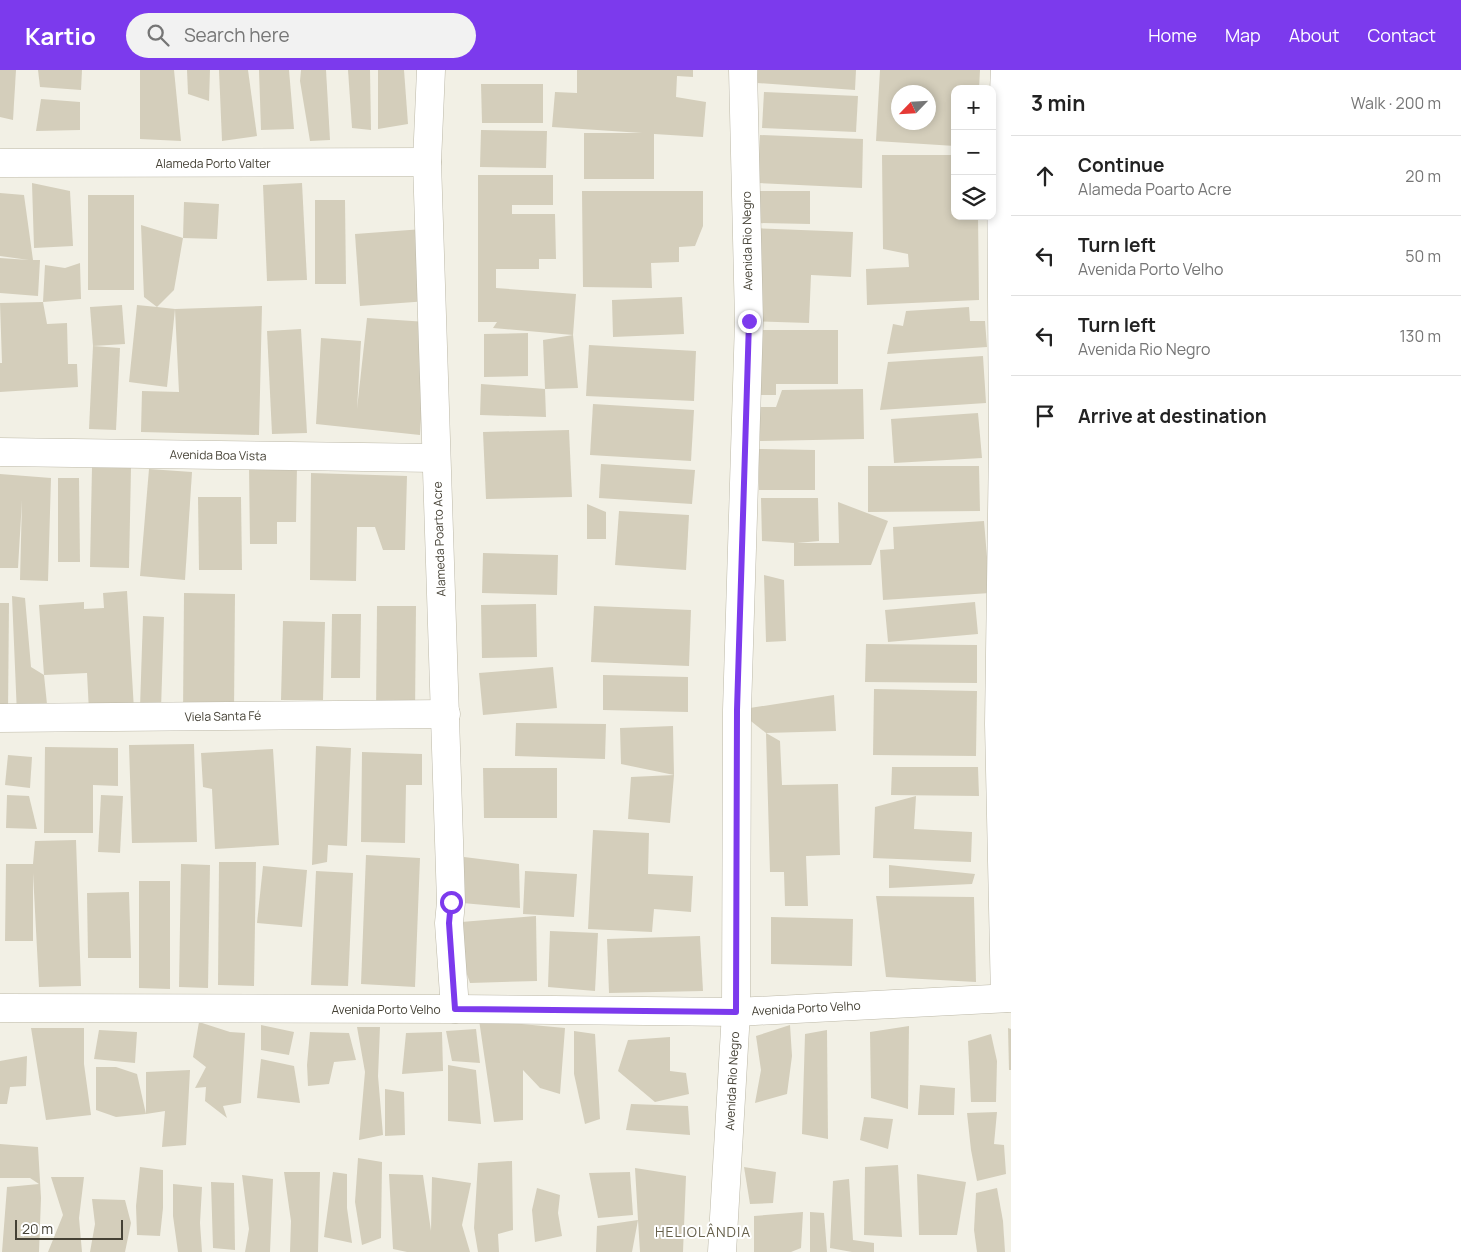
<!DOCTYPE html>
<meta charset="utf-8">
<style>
body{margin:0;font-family:Manrope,sans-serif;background:#f2f2f2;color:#222}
.controls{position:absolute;right:15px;top:15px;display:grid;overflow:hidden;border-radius:10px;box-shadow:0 2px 8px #0003}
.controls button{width:45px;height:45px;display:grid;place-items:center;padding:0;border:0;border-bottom:1px solid #e0e0e0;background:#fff;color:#222;font:25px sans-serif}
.compass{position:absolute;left:891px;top:15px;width:45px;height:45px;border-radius:50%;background:#fff;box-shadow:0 2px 8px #0003;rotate:245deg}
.scale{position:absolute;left:15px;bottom:12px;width:108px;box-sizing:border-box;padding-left:5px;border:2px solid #454135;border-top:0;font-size:14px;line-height:18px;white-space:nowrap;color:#454135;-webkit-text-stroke:4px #fff;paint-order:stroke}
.stop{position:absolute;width:15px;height:15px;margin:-11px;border:4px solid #7c3aed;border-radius:50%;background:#fff}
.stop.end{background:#7c3aed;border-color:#fff;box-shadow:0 1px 5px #0008}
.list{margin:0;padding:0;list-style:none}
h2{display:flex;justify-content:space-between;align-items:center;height:65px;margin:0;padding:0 20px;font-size:21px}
h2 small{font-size:16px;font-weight:400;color:#767676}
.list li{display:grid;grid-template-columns:32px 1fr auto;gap:15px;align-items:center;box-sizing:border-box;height:80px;padding:0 20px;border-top:1px solid #e0e0e0}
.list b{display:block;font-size:19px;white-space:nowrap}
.list p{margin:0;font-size:16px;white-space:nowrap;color:#767676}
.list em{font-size:16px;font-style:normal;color:#767676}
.icon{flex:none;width:28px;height:28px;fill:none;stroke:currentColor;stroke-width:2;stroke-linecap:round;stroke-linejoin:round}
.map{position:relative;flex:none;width:1011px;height:1182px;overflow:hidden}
header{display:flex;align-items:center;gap:30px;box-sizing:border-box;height:70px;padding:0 25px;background:#7c3aed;color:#fff}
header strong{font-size:24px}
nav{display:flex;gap:28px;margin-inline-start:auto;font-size:18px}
.search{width:350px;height:45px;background:#f2f2f2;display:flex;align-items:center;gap:12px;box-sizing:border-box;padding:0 18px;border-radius:28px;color:#767676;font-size:19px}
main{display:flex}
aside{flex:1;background:#fff}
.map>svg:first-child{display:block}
</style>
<header>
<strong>Kartio</strong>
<div class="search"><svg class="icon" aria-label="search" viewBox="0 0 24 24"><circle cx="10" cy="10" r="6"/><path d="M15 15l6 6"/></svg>Search here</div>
<nav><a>Home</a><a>Map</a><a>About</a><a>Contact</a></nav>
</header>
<main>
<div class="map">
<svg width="1011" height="1182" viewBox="0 0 1011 1182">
<rect width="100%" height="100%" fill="#f2f0e5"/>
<g fill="#d4cebb" fill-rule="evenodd">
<path d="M 0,0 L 16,0 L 13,50 L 0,47 Z"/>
<path d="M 38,0 L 82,0 L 81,20 L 40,17 Z"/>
<path d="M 140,0 L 174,0 L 181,71 L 140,69 Z"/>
<path d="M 187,0 L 210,0 L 209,31 L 188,24 Z"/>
<path d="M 219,0 L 248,0 L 257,66 L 222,71 Z"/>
<path d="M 259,0 L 289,0 L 294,59 L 261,60 Z"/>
<path d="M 301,0 L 326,0 L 330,70 L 310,71 L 300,11 Z"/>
<path d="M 348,0 L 370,0 L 371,60 L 352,58 Z"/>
<path d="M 378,0 L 404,0 L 408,54 L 378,59 Z"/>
<path d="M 577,0 L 693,0 L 693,7 L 677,6 L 676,27 L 706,32 L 703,67 L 654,64 L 654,109 L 584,109 L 584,63 L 642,63 L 552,57 L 555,22 L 577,23 Z"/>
<path d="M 758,0 L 856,0 L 855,20 L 757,13 Z"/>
<path d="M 880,0 L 980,0 L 979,19 L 955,19 L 955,76 L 876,71 ZM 898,22 L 928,22 L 928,52 L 898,52 Z"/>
<path d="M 481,14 L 543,14 L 543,53 L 482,53 Z"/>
<path d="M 764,22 L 858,26 L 856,62 L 762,58 Z"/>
<path d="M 41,29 L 80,32 L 80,60 L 36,61 Z"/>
<path d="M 481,60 L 547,61 L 546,98 L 480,97 Z"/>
<path d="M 760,65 L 863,69 L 862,118 L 758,113 Z"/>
<path d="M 882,85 L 955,85 L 955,146 L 978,146 L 979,230 L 867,235 L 866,199 L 909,197 L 908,184 L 883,179 Z"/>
<path d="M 478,105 L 553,105 L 553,135 L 512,135 L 512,144 L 555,144 L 556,189 L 539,189 L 539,199 L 496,199 L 496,218 L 576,224 L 573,265 L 493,258 L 497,252 L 478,252 Z"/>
<path d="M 32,113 L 70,121 L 73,176 L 34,178 Z"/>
<path d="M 302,113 L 307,210 L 267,211 L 263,115 Z"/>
<path d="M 582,121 L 703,121 L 703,156 L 695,176 L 679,177 L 679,192 L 651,193 L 652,218 L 583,217 Z"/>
<path d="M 756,121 L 810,121 L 810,154 L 756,153 Z"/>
<path d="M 0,123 L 24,125 L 33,190 L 40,190 L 38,226 L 0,223 L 0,188 L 29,190 L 0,186 Z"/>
<rect x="88" y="125" width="46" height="95"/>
<path d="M 315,130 L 345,130 L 346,214 L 315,214 Z"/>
<path d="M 184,132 L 219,134 L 217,169 L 183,168 Z"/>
<path d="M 141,155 L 183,168 L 174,220 L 157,237 L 175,239 L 167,317 L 129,312 L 137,235 L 157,237 L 144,227 Z"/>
<path d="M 752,158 L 853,162 L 851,207 L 811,205 L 809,253 L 749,251 Z"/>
<path d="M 423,159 L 428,231 L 360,236 L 355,164 Z"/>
<path d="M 80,193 L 81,229 L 43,232 L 45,195 L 65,198 Z"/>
<path d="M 682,227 L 684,264 L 613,267 L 612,230 Z"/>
<path d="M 43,232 L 47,254 L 67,253 L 68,294 L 77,294 L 78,317 L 0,322 L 0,293 L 2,293 L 0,233 Z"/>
<path d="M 122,235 L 125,274 L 93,276 L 90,237 Z"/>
<path d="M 262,236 L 259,365 L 141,362 L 142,321 L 179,322 L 175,239 Z"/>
<path d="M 969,237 L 970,251 L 985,251 L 987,277 L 887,284 L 893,254 L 903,256 L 906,241 Z"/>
<path d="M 367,248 L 427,252 L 420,365 L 316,354 L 321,268 L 361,271 L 357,339 Z"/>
<path d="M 301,259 L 307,363 L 272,364 L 267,261 Z"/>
<path d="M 759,260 L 838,260 L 838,314 L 776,314 L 776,325 L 759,325 Z"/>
<path d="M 528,263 L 528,306 L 484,307 L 484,264 Z"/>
<path d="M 573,265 L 578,318 L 545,319 L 543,270 Z"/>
<path d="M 589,275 L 696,281 L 694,331 L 586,326 Z"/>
<path d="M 93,276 L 120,278 L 116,360 L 89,359 Z"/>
<path d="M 983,286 L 986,333 L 880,340 L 888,292 Z"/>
<path d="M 481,314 L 545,319 L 546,347 L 480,345 Z"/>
<path d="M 863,319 L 864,369 L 760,371 L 759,337 L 776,337 L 782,320 Z"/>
<path d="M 593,334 L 694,340 L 691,391 L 590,385 Z"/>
<path d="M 978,343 L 982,388 L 894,393 L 891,349 Z"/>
<path d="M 569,360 L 572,427 L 486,429 L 483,362 Z"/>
<path d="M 759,379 L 815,380 L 815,420 L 759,420 Z"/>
<path d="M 601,394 L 695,400 L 692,434 L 599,428 Z"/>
<path d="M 249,396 L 297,396 L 296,452 L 277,452 L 277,474 L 250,474 Z"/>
<path d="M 868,396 L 979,396 L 980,441 L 868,442 Z"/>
<path d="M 92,397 L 131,398 L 129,498 L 90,497 Z"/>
<path d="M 149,399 L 192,402 L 185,510 L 140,506 Z"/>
<path d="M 311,403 L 407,406 L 405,480 L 383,480 L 375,457 L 357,457 L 356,511 L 310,510 Z"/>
<path d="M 0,404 L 51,408 L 48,511 L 20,510 L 22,430 L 18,498 L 0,498 Z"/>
<path d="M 58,408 L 79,408 L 80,492 L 58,492 Z"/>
<path d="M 198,427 L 241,427 L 242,500 L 199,500 Z"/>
<path d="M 761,428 L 818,428 L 819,471 L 797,473 L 839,473 L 838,432 L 888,451 L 871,495 L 794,496 L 794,473 L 762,471 Z"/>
<path d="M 587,434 L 606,442 L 606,469 L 587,469 Z"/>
<path d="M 619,441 L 689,445 L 686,500 L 615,495 Z"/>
<path d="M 984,451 L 990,523 L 883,530 L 880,480 L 894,479 L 893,457 Z"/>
<path d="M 483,483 L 558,485 L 557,525 L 482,523 Z"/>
<path d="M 764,505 L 784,510 L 786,571 L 766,572 Z"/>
<path d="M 127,521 L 134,640 L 89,642 L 87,603 L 44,605 L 48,644 L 17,645 L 12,526 L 25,528 L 31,597 L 44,605 L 39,535 L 84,532 L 84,539 L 104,538 L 103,523 Z"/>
<path d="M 184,523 L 235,524 L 234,644 L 183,643 Z"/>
<path d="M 975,532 L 978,564 L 888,572 L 885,540 Z"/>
<path d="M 0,533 L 9,533 L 8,643 L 0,643 Z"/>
<path d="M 536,534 L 537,587 L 482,588 L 481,535 Z"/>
<path d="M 377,536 L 416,536 L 415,645 L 376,644 Z"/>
<path d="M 594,536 L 691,540 L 689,596 L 591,592 Z"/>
<path d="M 332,544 L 361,544 L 360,608 L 331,608 Z"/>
<path d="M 143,546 L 164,547 L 161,639 L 140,638 Z"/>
<path d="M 283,551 L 325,552 L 323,630 L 281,630 Z"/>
<path d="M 866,574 L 977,575 L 977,613 L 865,612 Z"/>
<path d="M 553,597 L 557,638 L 483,645 L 479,603 Z"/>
<path d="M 603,605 L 688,607 L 688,642 L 603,640 Z"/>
<path d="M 874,619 L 977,621 L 976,686 L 873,685 Z"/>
<path d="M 834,625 L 836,661 L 766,663 L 737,640 Z"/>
<path d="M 516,653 L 606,654 L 605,689 L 515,686 Z"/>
<path d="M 673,656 L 674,705 L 670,753 L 628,749 L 631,707 L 674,705 L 621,694 L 620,658 Z"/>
<path d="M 766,663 L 780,671 L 782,715 L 838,714 L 840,785 L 806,786 L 808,836 L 785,836 L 784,802 L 770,802 Z"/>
<path d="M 194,674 L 197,772 L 132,773 L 129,675 Z"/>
<path d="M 316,676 L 351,678 L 347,776 L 328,775 L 327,792 L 312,795 Z"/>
<path d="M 45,677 L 118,678 L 118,716 L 93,715 L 93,763 L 44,763 Z"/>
<path d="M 273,679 L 279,775 L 215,779 L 212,719 L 203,717 L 201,683 Z"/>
<path d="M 362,682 L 422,684 L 422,715 L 406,715 L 405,773 L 361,772 Z"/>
<path d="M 8,685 L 32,687 L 30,718 L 5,715 Z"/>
<path d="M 892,697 L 978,697 L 979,726 L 891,725 Z"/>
<path d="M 483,698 L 557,698 L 557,748 L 484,748 Z"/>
<path d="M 7,725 L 29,726 L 37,759 L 6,758 Z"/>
<path d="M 101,725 L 123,726 L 120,783 L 98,782 Z"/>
<path d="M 916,726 L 914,759 L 972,762 L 971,792 L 873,788 L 875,737 Z"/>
<path d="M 593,760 L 649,763 L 648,804 L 693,806 L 691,842 L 654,839 L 652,862 L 588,859 Z"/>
<path d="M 76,770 L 81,916 L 39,917 L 33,803 L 33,871 L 5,871 L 6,794 L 33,794 L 35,771 Z"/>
<path d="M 366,785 L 420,788 L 415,917 L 361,914 Z"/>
<path d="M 448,785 L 519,794 L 520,838 L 451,832 Z"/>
<path d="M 219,792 L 256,792 L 254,916 L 218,915 Z"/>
<path d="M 181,794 L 210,795 L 208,918 L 179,917 Z"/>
<path d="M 889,795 L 975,804 L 972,814 L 889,818 Z"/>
<path d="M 263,796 L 307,800 L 302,857 L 257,853 Z"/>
<path d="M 316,801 L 353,803 L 348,916 L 311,915 Z"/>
<path d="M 525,801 L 577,804 L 574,847 L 523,844 Z"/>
<path d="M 139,811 L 170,811 L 170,919 L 139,918 Z"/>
<path d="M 129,822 L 131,888 L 88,888 L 87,823 Z"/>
<path d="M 876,826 L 974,827 L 976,912 L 886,907 Z"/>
<path d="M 536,846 L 537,911 L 470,913 L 449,853 Z"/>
<path d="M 771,847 L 853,849 L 852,896 L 771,894 Z"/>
<path d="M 550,861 L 598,863 L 595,921 L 548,917 Z"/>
<path d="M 700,866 L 703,921 L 609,923 L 607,869 Z"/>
<path d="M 479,950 L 565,958 L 560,1024 L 540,1018 L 523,1000 L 523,1050 L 494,1052 Z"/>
<path d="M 199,952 L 230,962 L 245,963 L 241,1033 L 223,1036 L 227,1048 L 205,1031 L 206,1017 L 195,1018 L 206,997 L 193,987 Z"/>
<path d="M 261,955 L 294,962 L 289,985 L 261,980 Z"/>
<path d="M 790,955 L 792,986 L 787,1024 L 755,1033 L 761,1000 L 756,966 Z"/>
<path d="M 909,956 L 908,1039 L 871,1028 L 870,962 Z"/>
<path d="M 357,957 L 380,957 L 378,1006 L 383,1065 L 359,1070 L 365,1002 Z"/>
<path d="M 31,958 L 84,958 L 84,994 L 91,1045 L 46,1050 Z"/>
<path d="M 1008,958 L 1011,959 L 1011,1000 L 1009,1000 Z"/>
<path d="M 476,959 L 480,993 L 452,991 L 446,961 Z"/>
<path d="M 99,960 L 137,962 L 135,993 L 94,989 Z"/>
<path d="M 827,960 L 828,1069 L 802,1064 L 805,964 Z"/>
<path d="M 574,961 L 595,964 L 600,1049 L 585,1054 L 574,1004 Z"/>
<path d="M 310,962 L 349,963 L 356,990 L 334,992 L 329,1014 L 308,1016 L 307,995 Z"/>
<path d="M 442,962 L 443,1001 L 402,1004 L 406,963 Z"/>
<path d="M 991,964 L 997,991 L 996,1032 L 971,1032 L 968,971 Z"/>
<path d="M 670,967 L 670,1001 L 686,1003 L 689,1024 L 655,1032 L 618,1001 L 628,970 Z"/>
<path d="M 27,986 L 26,1016 L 10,1017 L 7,1034 L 0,1034 L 0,991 Z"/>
<path d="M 261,989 L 294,996 L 300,1033 L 257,1028 Z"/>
<path d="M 448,995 L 476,1000 L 481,1054 L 448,1051 Z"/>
<path d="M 96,997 L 116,997 L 137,1004 L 146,1044 L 116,1047 L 96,1040 Z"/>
<path d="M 190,1000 L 186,1075 L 162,1077 L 165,1041 L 146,1044 L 146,1002 Z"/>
<path d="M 920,1015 L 955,1018 L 954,1045 L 918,1045 Z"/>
<path d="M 385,1019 L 404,1022 L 405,1065 L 385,1066 Z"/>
<path d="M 631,1034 L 688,1036 L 690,1065 L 626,1060 Z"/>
<path d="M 997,1042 L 994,1074 L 1004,1075 L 1006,1104 L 977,1111 L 971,1080 L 967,1043 Z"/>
<path d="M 864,1047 L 893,1049 L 888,1079 L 860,1070 Z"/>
<path d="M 0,1074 L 38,1077 L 41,1128 L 39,1182 L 2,1182 L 7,1117 L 39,1114 L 30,1108 L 0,1108 Z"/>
<path d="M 358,1088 L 382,1092 L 381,1168 L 362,1175 L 355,1132 Z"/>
<path d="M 512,1091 L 513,1160 L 498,1164 L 499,1182 L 478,1182 L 474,1158 L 478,1093 Z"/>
<path d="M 898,1095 L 902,1167 L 864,1165 L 865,1097 Z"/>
<path d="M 140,1097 L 163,1100 L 163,1138 L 160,1166 L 137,1165 L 136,1136 Z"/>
<path d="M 744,1097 L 776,1102 L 773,1133 L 750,1134 Z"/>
<path d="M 635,1098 L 686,1106 L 683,1182 L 640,1182 L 638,1150 L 632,1182 L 596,1182 L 597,1156 L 638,1150 Z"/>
<path d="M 284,1102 L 320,1102 L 318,1182 L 290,1182 L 291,1151 Z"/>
<path d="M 333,1102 L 347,1104 L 347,1138 L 352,1173 L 324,1167 Z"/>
<path d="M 630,1102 L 633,1145 L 598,1148 L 589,1103 Z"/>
<path d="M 389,1104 L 423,1105 L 431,1161 L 432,1107 L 471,1113 L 462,1155 L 470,1182 L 407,1182 L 393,1179 Z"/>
<path d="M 917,1104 L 966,1112 L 957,1165 L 919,1165 Z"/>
<path d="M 242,1105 L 273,1109 L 270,1182 L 245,1182 L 249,1159 Z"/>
<path d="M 51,1107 L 84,1107 L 79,1148 L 82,1182 L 48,1182 L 63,1145 Z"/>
<path d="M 849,1109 L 853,1170 L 874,1173 L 874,1182 L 852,1182 L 830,1178 L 833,1111 Z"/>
<path d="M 211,1112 L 234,1113 L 235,1180 L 213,1178 Z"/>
<path d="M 173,1114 L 202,1117 L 200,1153 L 202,1182 L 178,1182 L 173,1146 Z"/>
<path d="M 537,1118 L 560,1125 L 558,1143 L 562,1166 L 535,1172 L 532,1140 Z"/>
<path d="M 997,1118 L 1003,1151 L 1005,1182 L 977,1182 L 974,1160 L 976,1123 Z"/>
<path d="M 92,1129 L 125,1130 L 131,1153 L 125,1182 L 90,1182 L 95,1154 Z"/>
<path d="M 803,1142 L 801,1178 L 791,1182 L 754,1182 L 754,1146 Z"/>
<path d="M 810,1142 L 824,1143 L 827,1182 L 810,1182 Z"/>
</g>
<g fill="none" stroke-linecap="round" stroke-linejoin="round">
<defs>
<g id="minor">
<path d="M 431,0 L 427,92 L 451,832 L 449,853 L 455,939"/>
<path d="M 1005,0 L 1001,85 L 1003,373 L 999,654 L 1005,928"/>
<path d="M 0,93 L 427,92"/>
<path d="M 0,382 L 436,388"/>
<path d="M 0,648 L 446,644"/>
<path d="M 0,938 L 455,939 L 736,942 L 1011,928"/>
<path d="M 722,1182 L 736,942 L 737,640 L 749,251 L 743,0"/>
</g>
</defs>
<use href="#minor" stroke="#bdb9a8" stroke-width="29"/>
<use href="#minor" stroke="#fff" stroke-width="28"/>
</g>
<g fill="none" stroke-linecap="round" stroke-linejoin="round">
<path stroke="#7c3aed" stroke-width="6" d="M 451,832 L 449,853 L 455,939 L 736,942 L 737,640 L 749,251"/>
</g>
<g text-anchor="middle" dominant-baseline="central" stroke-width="4" stroke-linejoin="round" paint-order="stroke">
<g font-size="12" fill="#454135" stroke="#fff">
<text x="213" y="93">Alameda Porto Valter</text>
<text transform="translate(747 171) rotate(-91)">Avenida Rio Negro</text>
<text transform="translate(218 385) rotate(1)">Avenida Boa Vista</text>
<text transform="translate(439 469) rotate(-92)">Alameda Poarto Acre</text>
<text transform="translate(223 646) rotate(-1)">Viela Santa Fé</text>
<text transform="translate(806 938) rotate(-3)">Avenida Porto Velho</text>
<text x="386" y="939">Avenida Porto Velho</text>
<text transform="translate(732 1011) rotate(-87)">Avenida Rio Negro</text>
</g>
<g font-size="14" letter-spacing="1" fill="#67614c" stroke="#fff">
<text x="703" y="1161">HELIOLÂNDIA</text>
</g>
</g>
</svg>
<div class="controls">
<button>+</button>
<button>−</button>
<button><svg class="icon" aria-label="layers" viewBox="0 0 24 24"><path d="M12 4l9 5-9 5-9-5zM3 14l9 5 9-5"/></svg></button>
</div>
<svg class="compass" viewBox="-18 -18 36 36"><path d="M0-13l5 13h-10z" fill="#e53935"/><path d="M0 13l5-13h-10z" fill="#767676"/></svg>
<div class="scale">20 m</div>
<div class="stop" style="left:451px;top:832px"></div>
<div class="stop end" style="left:749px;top:251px"></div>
</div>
<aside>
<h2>3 min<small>Walk · 200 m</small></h2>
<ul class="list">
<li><svg class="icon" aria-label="ahead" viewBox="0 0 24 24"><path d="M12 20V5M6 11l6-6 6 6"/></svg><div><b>Continue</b><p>Alameda Poarto Acre</p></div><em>20 m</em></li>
<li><svg class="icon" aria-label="left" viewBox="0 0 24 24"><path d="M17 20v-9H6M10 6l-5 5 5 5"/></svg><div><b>Turn left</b><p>Avenida Porto Velho</p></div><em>50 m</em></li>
<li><svg class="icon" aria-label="left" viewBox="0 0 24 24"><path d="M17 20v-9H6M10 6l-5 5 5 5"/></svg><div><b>Turn left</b><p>Avenida Rio Negro</p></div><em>130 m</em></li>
<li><svg class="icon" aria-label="arrive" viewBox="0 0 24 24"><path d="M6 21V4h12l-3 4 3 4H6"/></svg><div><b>Arrive at destination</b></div></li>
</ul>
</aside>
</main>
